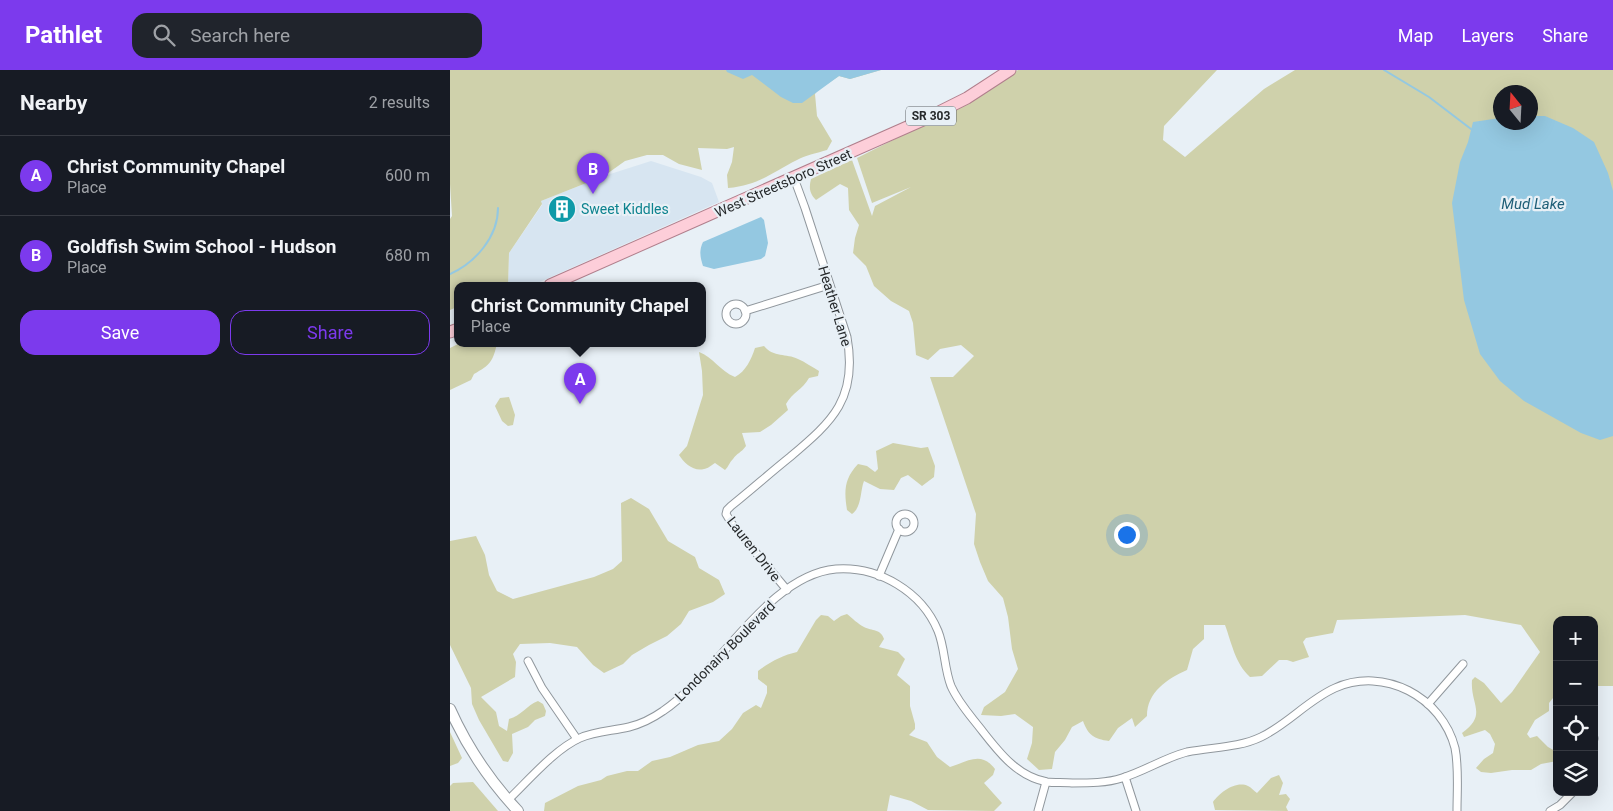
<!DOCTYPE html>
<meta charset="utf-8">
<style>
body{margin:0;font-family:Roboto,sans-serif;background:#20242c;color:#f1f3f6}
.controls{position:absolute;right:15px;bottom:15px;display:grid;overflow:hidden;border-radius:10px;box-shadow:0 5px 20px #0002}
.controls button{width:45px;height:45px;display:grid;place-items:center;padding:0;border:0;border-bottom:1px solid #363941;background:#171b24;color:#f1f3f6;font:25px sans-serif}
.compass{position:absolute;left:1043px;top:15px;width:45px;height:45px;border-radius:50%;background:#171b24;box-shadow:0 5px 20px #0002;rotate:342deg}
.you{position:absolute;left:676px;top:464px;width:18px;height:18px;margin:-12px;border:4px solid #fff;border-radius:50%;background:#1a73e8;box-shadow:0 0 0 8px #1a73e833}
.badge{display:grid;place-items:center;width:32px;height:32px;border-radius:50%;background:#7c3aed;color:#fff;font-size:16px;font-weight:700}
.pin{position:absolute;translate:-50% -41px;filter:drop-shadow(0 1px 2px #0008)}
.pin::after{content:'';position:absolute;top:26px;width:18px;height:15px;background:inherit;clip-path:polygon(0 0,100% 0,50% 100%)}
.popup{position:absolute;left:4px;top:212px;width:252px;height:65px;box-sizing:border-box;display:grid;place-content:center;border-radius:10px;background:#171b24;filter:drop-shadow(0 1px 4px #0005);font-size:16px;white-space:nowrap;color:#9ea1a6}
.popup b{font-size:19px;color:#f1f3f6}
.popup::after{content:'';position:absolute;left:50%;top:100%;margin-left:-10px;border:10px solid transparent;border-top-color:#171b24}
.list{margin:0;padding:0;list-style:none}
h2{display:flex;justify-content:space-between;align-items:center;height:65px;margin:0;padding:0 20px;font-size:21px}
h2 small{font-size:16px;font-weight:400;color:#9ea1a6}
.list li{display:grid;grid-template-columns:32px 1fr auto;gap:15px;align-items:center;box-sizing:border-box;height:80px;padding:0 20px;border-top:1px solid #363941}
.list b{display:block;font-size:19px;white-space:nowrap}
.list p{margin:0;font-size:16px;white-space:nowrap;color:#9ea1a6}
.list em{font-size:16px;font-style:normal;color:#9ea1a6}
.actions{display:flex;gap:10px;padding:15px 20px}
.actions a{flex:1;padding:11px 0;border:1px solid #7c3aed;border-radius:15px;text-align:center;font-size:18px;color:#7c3aed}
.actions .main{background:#7c3aed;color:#fff}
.icon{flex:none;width:28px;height:28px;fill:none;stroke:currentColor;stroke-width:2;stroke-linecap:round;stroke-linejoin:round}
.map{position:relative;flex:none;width:1163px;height:741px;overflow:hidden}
header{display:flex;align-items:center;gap:30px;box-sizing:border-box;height:70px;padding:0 25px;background:#7c3aed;color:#fff}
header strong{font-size:24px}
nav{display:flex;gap:28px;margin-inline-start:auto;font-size:18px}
.search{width:350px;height:45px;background:#20242c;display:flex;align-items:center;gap:12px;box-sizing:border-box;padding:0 18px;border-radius:15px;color:#9ea1a6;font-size:19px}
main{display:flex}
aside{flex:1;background:#171b24}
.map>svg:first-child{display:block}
</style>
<header>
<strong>Pathlet</strong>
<div class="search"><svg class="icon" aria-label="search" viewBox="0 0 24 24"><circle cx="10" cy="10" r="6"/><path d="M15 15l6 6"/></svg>Search here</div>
<nav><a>Map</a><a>Layers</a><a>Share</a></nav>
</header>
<main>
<aside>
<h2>Nearby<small>2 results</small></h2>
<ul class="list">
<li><span class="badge">A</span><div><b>Christ Community Chapel</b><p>Place</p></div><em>600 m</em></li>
<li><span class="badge">B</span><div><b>Goldfish Swim School - Hudson</b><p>Place</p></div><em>680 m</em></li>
</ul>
<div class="actions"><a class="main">Save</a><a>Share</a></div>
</aside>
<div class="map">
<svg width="1163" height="741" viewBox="0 0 1163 741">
<rect width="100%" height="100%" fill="#e8f0f6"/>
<path fill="#d7e5f1" d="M 201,91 L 251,107 L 262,113 L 269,132 L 83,215 L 58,215 L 59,183 L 92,135 L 91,131 L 154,106 Z"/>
<g fill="#cfd1ab" fill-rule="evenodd">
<path d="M 0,0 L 431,0 L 400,9 L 389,6 L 368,20 L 365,24 L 367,46 L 382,71 L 377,80 C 367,83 356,85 347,90 C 321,103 309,115 278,118 L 277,105 L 282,92 L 284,77 L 277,79 L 248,78 L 252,100 L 229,94 L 213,85 L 197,85 L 175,91 L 154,106 L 91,131 L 92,134 L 59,183 L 58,215 L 8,215 L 7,237 L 0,240 L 0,149 L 2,146 L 0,114 Z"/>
<path d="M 568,0 L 767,0 L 714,56 L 713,70 L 735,87 L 814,19 L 845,0 L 1163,0 L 1163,616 L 1144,616 L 1144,550 L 1107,550 L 1107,623 L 1099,633 L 1099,641 L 1085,650 L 1077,664 L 1080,668 L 1087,666 L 1098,677 L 1107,682 L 1107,691 L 1091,694 L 1081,700 L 1062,700 L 1041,703 L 1031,702 L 1026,698 L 1034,689 L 1043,683 L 1045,674 L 1040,664 L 1035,660 L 1014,667 L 1012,663 C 1038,644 1020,635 1022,610 L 1025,607 L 1034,613 L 1051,633 L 1062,622 L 1090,582 L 1071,555 L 1015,545 L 887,550 L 883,563 L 856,568 L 853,572 L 859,587 L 843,592 L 837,590 L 829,590 L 812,606 L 800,607 C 785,593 782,574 775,555 L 754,555 L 754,569 L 743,579 L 737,600 C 717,609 697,622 697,646 L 685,657 L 682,648 L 668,658 L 659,671 C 644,669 638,665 633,651 L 622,657 L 615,670 L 605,682 L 602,699 L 589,700 L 577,689 L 582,673 L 583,657 L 565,644 L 551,646 L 531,645 L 534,637 L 555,622 L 568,599 L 562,579 L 558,547 L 553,528 L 538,511 L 530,492 L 524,474 L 526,444 L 480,307 L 503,307 L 524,286 L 511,275 L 490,279 L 478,290 L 466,285 L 463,253 L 459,241 L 441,231 L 424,216 L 416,196 L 403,183 L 405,168 L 409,155 L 399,140 L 398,118 L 390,114 L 366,130 C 359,123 359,117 361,109 L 402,90 L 422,146 L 425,136 L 461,117 L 422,133 L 407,88 L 521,31 ZM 1050,22 L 1080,22 L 1080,52 L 1050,52 Z"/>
<path d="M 10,273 L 47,273 C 43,292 40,295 24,304 L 21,310 L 0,320 L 0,278 Z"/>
<path d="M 314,276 C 324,288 336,283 348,289 C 355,292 362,297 369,301 L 368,306 L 359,308 C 353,319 342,323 336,334 L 338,340 L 321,355 L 310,362 L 292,363 L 296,376 C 291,383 287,383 283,389 C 279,393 279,396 275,400 L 265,393 C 262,395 257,399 254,399 C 244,402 234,393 229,385 L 237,376 L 253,325 L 252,301 L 249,282 C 263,287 270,301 285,307 C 296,301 301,290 305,278 Z"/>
<circle cx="133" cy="309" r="8"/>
<path d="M 59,327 L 65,345 L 63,355 L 58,356 L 52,351 L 45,336 L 50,328 Z"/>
<path d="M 443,373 L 471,378 L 478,377 L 485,396 L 484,407 L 472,416 L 458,405 L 451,408 L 444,420 L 430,419 L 414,411 C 410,421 412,437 402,444 L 397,440 C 394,421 394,409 408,394 L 417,396 L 425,402 L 428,399 L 426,381 Z"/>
<path d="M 181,428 L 199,439 L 218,471 L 245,487 L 249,498 L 269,510 L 275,524 L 263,532 L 239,541 L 231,554 L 217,566 L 199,575 L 182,585 L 173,594 L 154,603 L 143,595 L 127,577 L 100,573 L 70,574 L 63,584 L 66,592 L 65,607 L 31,627 L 46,642 L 49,656 L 57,661 L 59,649 C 71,646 77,635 88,631 L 93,634 L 96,641 L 95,646 L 85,650 L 78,657 L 62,664 L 63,683 L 58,692 L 53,691 L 29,650 L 22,634 L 21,618 L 0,575 L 0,471 L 26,466 L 35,485 L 39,505 L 47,521 L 63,529 L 144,507 L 163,499 L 172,491 L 171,433 Z"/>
<path d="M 397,544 C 402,548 408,554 414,557 C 422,561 431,559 434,569 L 429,577 L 448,582 L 455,589 L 447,605 L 460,616 L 460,636 L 465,654 L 465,659 L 459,665 L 477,672 L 487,687 L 500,697 C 519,691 531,681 545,699 L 543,705 L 534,713 L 552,733 L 544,741 L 478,740 L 461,731 L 440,725 L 437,741 L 94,741 L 95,733 L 128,716 L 151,710 L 157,706 L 177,701 L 188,701 L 202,691 L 220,687 L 248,675 L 269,671 L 282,659 L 293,643 L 306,635 L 311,638 L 317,623 L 317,616 L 308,609 L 308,601 C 320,592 333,585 347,582 L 366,550 L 371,545 L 378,546 L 384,551 L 391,546 Z"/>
<path d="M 0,662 L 12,688 L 8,693 L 0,696 Z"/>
<path d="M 829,705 L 833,713 L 829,725 L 836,724 L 840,729 L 836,737 L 838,741 L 765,740 L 763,732 C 769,723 786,710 798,716 C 801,717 804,721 807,723 L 821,708 Z"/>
<path d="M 23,712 L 48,741 L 0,741 L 0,716 L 3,713 Z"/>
</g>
<g fill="#94c8e1">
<path d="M 276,0 L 431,0 L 400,9 L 389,6 L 352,33 L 343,33 L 331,27 L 302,5 L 293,9 L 277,2 Z"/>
<path d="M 1081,46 L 1095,46 L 1123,58 L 1144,72 L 1158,103 L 1163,121 L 1163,366 L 1150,370 L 1131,363 L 1074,331 L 1050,311 L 1030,284 L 1014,230 L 1002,133 L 1010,92 L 1018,72 L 1023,52 L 1050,48 L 1050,52 L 1080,52 Z"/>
<path d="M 311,147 L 314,150 L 318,173 L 315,186 L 311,189 L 264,199 L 253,196 C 250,187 249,180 253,172 Z"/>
</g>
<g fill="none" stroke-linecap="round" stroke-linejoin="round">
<g stroke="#94c8e1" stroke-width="2">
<path d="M 934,0 L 979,27 L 1021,59"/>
<path d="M 0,204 C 25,193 48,167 48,138"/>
</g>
<defs>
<g id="street">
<circle cx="286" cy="244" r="10"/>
<path d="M 295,241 L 379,215"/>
<circle cx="455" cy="453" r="9"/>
<path d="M 429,506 L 449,459"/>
<path d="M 337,520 L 282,454 L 276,444 L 277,440 L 281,436 C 301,420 320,403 340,387 C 383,351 408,328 397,267 L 355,138 L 344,108"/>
<path d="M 78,591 L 92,618 L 127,669"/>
<path d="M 978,634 L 1013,594"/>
<path d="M 1144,669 L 1144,668"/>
<path d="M 675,707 L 686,741"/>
<path d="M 58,730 C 78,711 105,679 130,668 C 145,661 162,661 179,657 C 191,654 203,648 213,641 C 267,605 317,505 386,499 C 429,496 472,522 488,561 C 495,578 494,598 501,616 C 508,632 519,644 530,658 C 548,681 566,706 597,712 C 605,713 614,712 622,713 C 639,713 657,713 672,708 C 695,701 714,688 737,682 C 762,677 788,678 811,667 C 838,654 858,630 885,618 C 934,596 992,627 1005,678 C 1009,698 1007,720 1007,741"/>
<path d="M 588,741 L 596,712"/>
<path d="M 1100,741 L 1110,735 L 1123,722"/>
</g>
<path id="secondary" d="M 0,639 C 17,677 40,711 68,741"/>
<g id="primary">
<path d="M 100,215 L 473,50 L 517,28 L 560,0"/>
<path d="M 0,262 L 8,259"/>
</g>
</defs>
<use href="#street" stroke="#90979d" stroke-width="9"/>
<use href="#secondary" stroke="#90979d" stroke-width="12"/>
<use href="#primary" stroke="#b07f8c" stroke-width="13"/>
<use href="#street" stroke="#fff" stroke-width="7"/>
<use href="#secondary" stroke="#fff" stroke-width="10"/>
<use href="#primary" stroke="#fdced9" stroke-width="11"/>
</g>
<defs>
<symbol id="building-disc" viewBox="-11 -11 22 22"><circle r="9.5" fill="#0f9aa8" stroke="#e8f0f6"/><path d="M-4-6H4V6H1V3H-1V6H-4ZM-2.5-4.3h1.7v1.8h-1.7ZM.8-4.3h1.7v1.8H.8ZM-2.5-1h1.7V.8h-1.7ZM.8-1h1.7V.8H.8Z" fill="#fff"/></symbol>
</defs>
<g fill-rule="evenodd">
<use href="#building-disc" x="96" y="123" width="32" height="32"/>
</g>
<g text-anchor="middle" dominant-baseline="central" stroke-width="4.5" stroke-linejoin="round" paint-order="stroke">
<rect fill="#e8f0f6" stroke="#606568" stroke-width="1" x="456" y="36.5" width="50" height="19" rx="4"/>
<g font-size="12" font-weight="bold" fill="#26292b">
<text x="481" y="46">SR 303</text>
</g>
<g font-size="14" fill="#26292b" stroke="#e8f0f6">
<text transform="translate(333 113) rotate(-24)">West Streetsboro Street</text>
<text transform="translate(385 236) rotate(73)">Heather Lane</text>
<text transform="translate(304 479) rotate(52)">Lauren Drive</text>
<text transform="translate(275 581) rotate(-45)">Londonairy Boulevard</text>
</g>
<g font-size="14" fill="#0d838f" stroke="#e8f0f6" text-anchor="start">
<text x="131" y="139">Sweet Kiddles</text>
</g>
<g font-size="15" font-style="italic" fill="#1e5e77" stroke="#e8f0f6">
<text x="1083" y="134">Mud Lake</text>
</g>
</g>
</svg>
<div class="controls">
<button>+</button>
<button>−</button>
<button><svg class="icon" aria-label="locate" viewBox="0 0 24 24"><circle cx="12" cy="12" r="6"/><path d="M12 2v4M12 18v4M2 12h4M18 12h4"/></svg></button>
<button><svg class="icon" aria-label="layers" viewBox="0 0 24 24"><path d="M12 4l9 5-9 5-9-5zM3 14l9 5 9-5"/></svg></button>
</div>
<svg class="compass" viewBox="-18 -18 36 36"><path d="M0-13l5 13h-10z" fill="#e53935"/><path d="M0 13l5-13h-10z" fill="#9ea1a6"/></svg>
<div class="you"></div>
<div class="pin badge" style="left:130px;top:334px">A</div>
<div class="popup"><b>Christ Community Chapel</b>Place</div>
<div class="pin badge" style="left:143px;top:124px">B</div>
</div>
</main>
